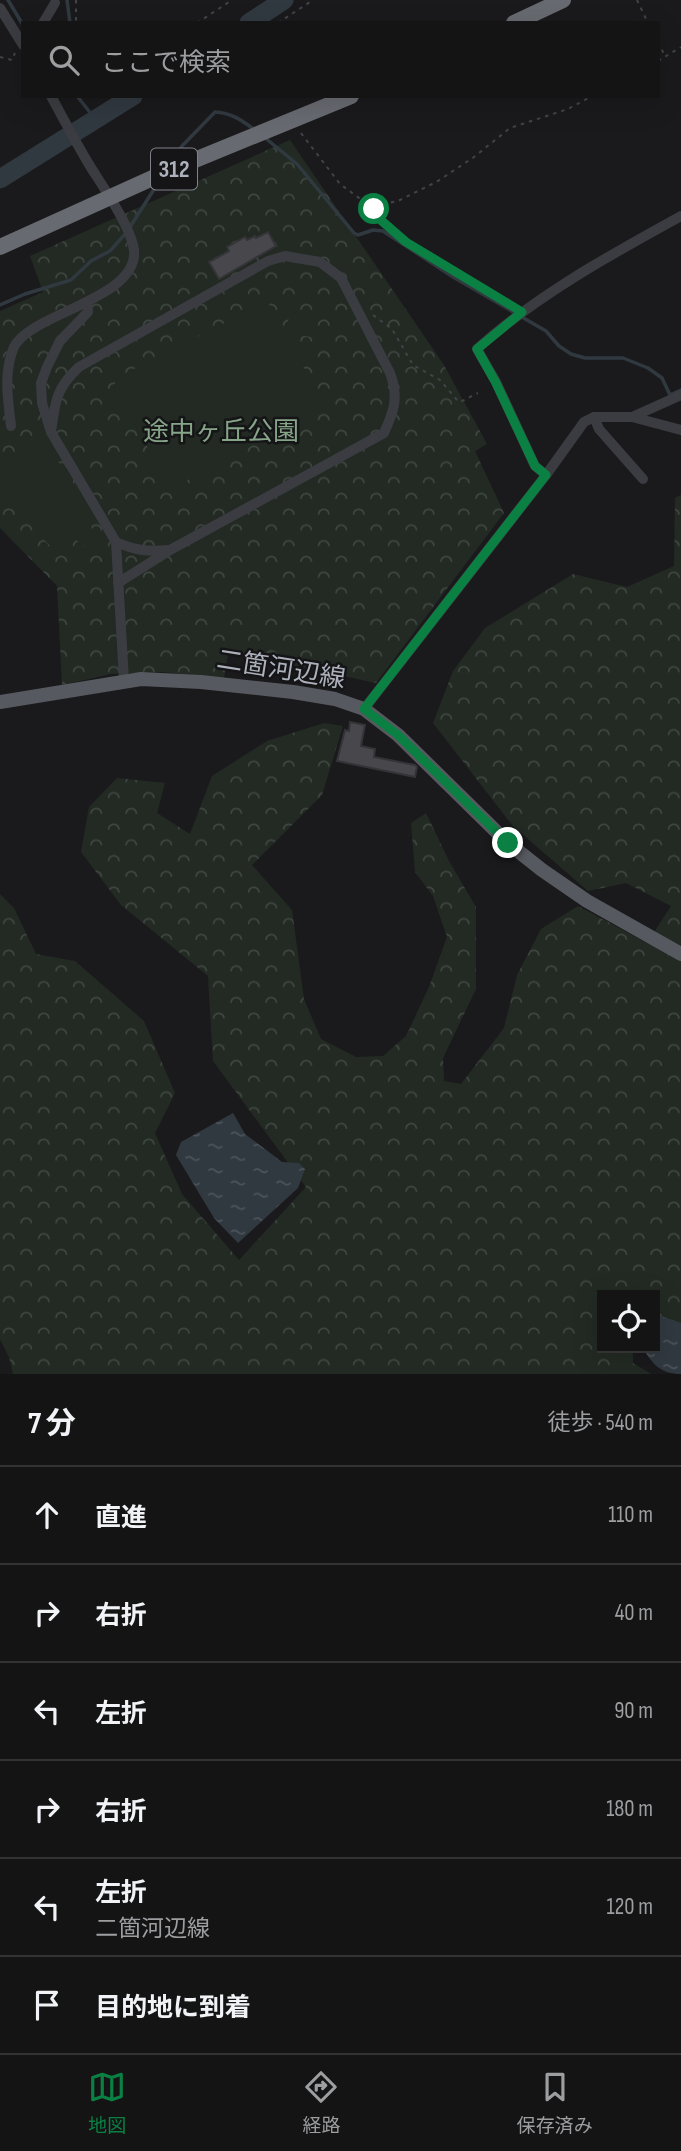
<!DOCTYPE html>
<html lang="ja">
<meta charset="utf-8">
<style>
body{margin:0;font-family:"Sofia Sans Condensed","Noto Sans JP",sans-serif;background:#1d1d1e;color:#f1f3f6}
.controls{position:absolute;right:21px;bottom:21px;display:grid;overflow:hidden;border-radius:0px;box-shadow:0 7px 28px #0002}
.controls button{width:63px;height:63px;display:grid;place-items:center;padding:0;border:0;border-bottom:2px solid #333334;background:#141415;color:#f1f3f6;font:35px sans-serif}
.stop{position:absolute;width:21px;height:21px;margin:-16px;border:5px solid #0b8043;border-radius:50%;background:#fff}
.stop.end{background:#0b8043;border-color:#fff;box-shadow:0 2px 7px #0008}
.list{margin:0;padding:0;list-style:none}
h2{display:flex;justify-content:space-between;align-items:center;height:91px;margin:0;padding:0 28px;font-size:30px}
h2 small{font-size:23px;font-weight:400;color:#9d9ea0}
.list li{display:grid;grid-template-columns:46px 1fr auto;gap:21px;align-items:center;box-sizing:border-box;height:98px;padding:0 28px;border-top:2px solid #333334}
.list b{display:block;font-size:26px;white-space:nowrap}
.list p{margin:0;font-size:23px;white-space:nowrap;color:#9d9ea0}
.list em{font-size:23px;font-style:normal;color:#9d9ea0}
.icon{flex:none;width:38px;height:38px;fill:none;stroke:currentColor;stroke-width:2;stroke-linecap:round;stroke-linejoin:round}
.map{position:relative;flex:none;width:681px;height:1374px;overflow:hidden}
.search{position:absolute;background:#141415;box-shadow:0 7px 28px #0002;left:21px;right:21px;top:21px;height:77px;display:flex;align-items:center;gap:18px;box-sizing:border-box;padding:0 24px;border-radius:0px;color:#9d9ea0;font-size:26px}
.sheet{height:679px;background:#141415}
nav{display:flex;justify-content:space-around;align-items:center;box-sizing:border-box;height:98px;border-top:2px solid #333334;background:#141415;font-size:19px;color:#9d9ea0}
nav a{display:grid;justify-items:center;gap:4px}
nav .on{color:#0b8043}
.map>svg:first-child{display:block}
</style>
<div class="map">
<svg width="681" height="1374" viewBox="0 0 681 1374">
<defs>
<pattern id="forest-crowns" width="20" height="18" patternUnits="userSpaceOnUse" patternTransform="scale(1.75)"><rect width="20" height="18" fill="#222a23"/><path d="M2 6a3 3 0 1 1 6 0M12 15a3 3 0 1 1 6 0" fill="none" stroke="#3f4641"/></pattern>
<pattern id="water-ripples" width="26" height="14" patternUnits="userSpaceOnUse" patternTransform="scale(1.75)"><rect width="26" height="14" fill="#313940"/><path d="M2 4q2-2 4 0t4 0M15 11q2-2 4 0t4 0" fill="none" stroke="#4c535a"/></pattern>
</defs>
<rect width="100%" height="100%" fill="#1a1a1c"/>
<g fill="url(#forest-crowns)">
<path d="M 290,140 L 444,365 L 487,444 L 475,451 L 504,513 L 376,683 L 316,670 L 228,654 L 224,678 L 161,672 L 111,674 L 62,685 L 57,586 L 0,528 L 0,311 L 43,292 L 30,256 Z"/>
<path d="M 681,495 L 681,1326 L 655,1317 L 655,1295 L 602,1295 L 602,1348 L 633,1348 L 633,1363 L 651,1374 L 13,1374 L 9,1357 L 0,1339 L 0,894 L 14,908 L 36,954 L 75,961 L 144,1021 L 175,1093 L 155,1133 L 182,1194 L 239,1260 L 306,1187 L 213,1061 L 208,976 L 121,905 L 81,852 L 89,807 L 117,778 L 165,783 L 157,813 L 190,834 L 212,776 L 267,741 L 324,723 L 343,726 L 322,795 L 252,865 L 292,910 L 304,999 L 321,1039 L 356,1057 L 383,1056 L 406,1036 L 429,987 L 447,937 L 433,896 L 415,872 L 411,823 L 426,813 L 449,861 L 476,907 L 476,989 L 443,1058 L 444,1081 L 461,1084 L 504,1028 L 517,975 L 541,929 L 578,906 L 647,943 L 671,906 L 626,883 L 588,891 L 513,826 L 433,723 L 453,671 L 485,628 L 573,574 L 627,587 L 674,566 L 675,498 Z"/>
</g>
<g fill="#222a23">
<path d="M 269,304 L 283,331 L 293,311 L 323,336 L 322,339 L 284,332 L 323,403 L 308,416 L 180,484 L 169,486 L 113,385 L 130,371 L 250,310 Z"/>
<path d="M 47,440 L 86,515 L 98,543 L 84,546 L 71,536 L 52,548 L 0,492 L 0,464 Z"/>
</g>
<g fill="url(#water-ripples)">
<path d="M 233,1113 L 245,1134 L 282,1162 L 299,1163 L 305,1169 L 298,1188 L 238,1243 L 214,1218 L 176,1155 L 181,1142 Z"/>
<path d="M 655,1314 L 681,1323 L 681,1374 C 661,1374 652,1364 643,1348 L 655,1348 Z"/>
</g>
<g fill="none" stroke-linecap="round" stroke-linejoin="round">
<g stroke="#313940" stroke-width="3.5">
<path d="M 8,0 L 23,25"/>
<path d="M 67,0 L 70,23"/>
<path d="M 77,96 L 96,120"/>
<path d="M 264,137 L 297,164 L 354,233 L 358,235 L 373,230 L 383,231 L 453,277 L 546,331 L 559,346 L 571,354 L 585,358 L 623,358 L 648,368 L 662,378 L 670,395 L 681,390"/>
<path d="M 172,162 L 182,146 L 215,112 C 232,113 241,120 255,130"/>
<path d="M 130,227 L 160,180"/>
<path d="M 0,305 L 25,294 L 71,280 L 91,261 L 110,251 L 126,233"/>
</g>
<g stroke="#313940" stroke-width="19">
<path d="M 249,23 L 284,0"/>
<path d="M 0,179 L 133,96"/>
</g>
</g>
<g fill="#47474c" stroke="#343438" stroke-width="2">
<path d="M 268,232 L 276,246 L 219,279 L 209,262 L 229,251 L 227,247 L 245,237 L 247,240 L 255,236 L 256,238 Z"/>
<path d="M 350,722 L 365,725 L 361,746 L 375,749 L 374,757 L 415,765 L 417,767 L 415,777 L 337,761 L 345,730 L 349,731 Z"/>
</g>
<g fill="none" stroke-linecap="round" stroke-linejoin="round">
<g stroke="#414348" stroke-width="2" stroke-dasharray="3.5 5" stroke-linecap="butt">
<path d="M 76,0 L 76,23"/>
<path d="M 637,0 L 648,23"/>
<path d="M 197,23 L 232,0"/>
<path d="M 278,23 L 313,0"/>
<path d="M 658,42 L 665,56"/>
<path d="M 0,57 L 12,60 L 15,53"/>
<path d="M 658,61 L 681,47"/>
<path d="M 301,133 L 340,184 L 374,209 L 375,215 L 406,242 L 512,307"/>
<path d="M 375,208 L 379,205 L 398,201 L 438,181 L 474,157 L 510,128 L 568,109 L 592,96"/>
<path d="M 373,315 L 392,329 L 413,365 L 440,380 L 457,400 L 460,402 L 478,393"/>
</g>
<g stroke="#3b3c41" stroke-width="10">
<path d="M 0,8 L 23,45"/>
<path d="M 43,23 L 55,3"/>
<path d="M 87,303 L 88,312 L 60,341 L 47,367 L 41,383 L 42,403 L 51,432 L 116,542 L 124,680"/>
<path d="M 594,417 L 599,429 L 643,479"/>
<path d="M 632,417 L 681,395"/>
<path d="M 11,426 C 8,400 3,372 14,347 C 29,314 138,299 134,251 C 132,228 103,187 90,166 C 76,143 64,120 51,96"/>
<path d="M 51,432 C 55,402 56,388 79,367 L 268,261 L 285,256 L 320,262 L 341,278 L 390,373 C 399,397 394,411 384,433 L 170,550 L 118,583"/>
<path d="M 546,475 L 535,466 L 496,382 L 477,349 C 537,295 610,255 681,216"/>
<path d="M 116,542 C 134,550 147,552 167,550"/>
<path d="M 364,709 L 546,475 L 584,422 L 594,417 L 632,417 L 681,430"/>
</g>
<path stroke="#575960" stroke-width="14" d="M 0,702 L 141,679 L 201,682 L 293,692 L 335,699 L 364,709 L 398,735 L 508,843 L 542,870 L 587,901 L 681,954"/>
<g stroke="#686a71" stroke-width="16">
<path d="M 514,23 L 563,0"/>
<path d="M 0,247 L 168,171 L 351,96"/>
</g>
</g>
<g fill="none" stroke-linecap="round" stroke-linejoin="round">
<path stroke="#0b8043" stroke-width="9" d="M 374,209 L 375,215 L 406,242 L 522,312 L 477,349 L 496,383 L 535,466 L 546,475 L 364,709 L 398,735 L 508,843"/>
</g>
<g text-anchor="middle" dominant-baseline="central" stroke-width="5" stroke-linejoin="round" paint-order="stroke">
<rect fill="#151517" stroke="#7f828a" stroke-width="2" x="151" y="148.5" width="46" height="41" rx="5"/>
<g font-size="24" font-weight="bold" fill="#adb1bb">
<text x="174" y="169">312</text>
</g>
<g font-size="26" fill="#86a488" stroke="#151517">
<text x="221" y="432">途中ヶ丘公園</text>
</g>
<g font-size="26" fill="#adb1bb" stroke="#151517">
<text transform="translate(281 670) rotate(9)">二箇河辺線</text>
</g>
</g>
</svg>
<div class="controls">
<button><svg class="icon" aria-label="locate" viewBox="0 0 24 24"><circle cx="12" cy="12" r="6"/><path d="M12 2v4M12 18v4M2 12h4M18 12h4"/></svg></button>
</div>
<div class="stop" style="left:374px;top:209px"></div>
<div class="stop end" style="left:508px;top:843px"></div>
<div class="search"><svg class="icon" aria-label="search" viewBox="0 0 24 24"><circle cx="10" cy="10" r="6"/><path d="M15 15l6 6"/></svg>ここで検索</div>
</div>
<section class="sheet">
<h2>7 分<small>徒歩 · 540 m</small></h2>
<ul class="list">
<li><svg class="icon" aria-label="ahead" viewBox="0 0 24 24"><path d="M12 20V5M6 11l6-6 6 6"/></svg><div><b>直進</b></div><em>110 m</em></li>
<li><svg class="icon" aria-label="right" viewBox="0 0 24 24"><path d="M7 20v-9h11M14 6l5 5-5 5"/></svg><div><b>右折</b></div><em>40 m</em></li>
<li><svg class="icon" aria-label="left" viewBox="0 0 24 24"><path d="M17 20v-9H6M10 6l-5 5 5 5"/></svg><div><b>左折</b></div><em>90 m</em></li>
<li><svg class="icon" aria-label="right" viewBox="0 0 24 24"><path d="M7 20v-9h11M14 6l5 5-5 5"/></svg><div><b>右折</b></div><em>180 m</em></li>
<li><svg class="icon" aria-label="left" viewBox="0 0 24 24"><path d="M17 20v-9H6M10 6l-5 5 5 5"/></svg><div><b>左折</b><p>二箇河辺線</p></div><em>120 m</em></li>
<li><svg class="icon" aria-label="arrive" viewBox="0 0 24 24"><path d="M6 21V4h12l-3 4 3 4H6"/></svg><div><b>目的地に到着</b></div></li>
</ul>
</section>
<nav>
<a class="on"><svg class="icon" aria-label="map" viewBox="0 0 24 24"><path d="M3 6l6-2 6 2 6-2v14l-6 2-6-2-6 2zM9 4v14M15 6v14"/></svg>地図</a>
<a><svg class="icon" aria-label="directions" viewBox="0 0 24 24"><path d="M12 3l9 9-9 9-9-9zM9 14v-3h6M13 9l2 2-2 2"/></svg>経路</a>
<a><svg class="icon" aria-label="saved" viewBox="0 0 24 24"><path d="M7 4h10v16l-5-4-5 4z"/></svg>保存済み</a>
</nav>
